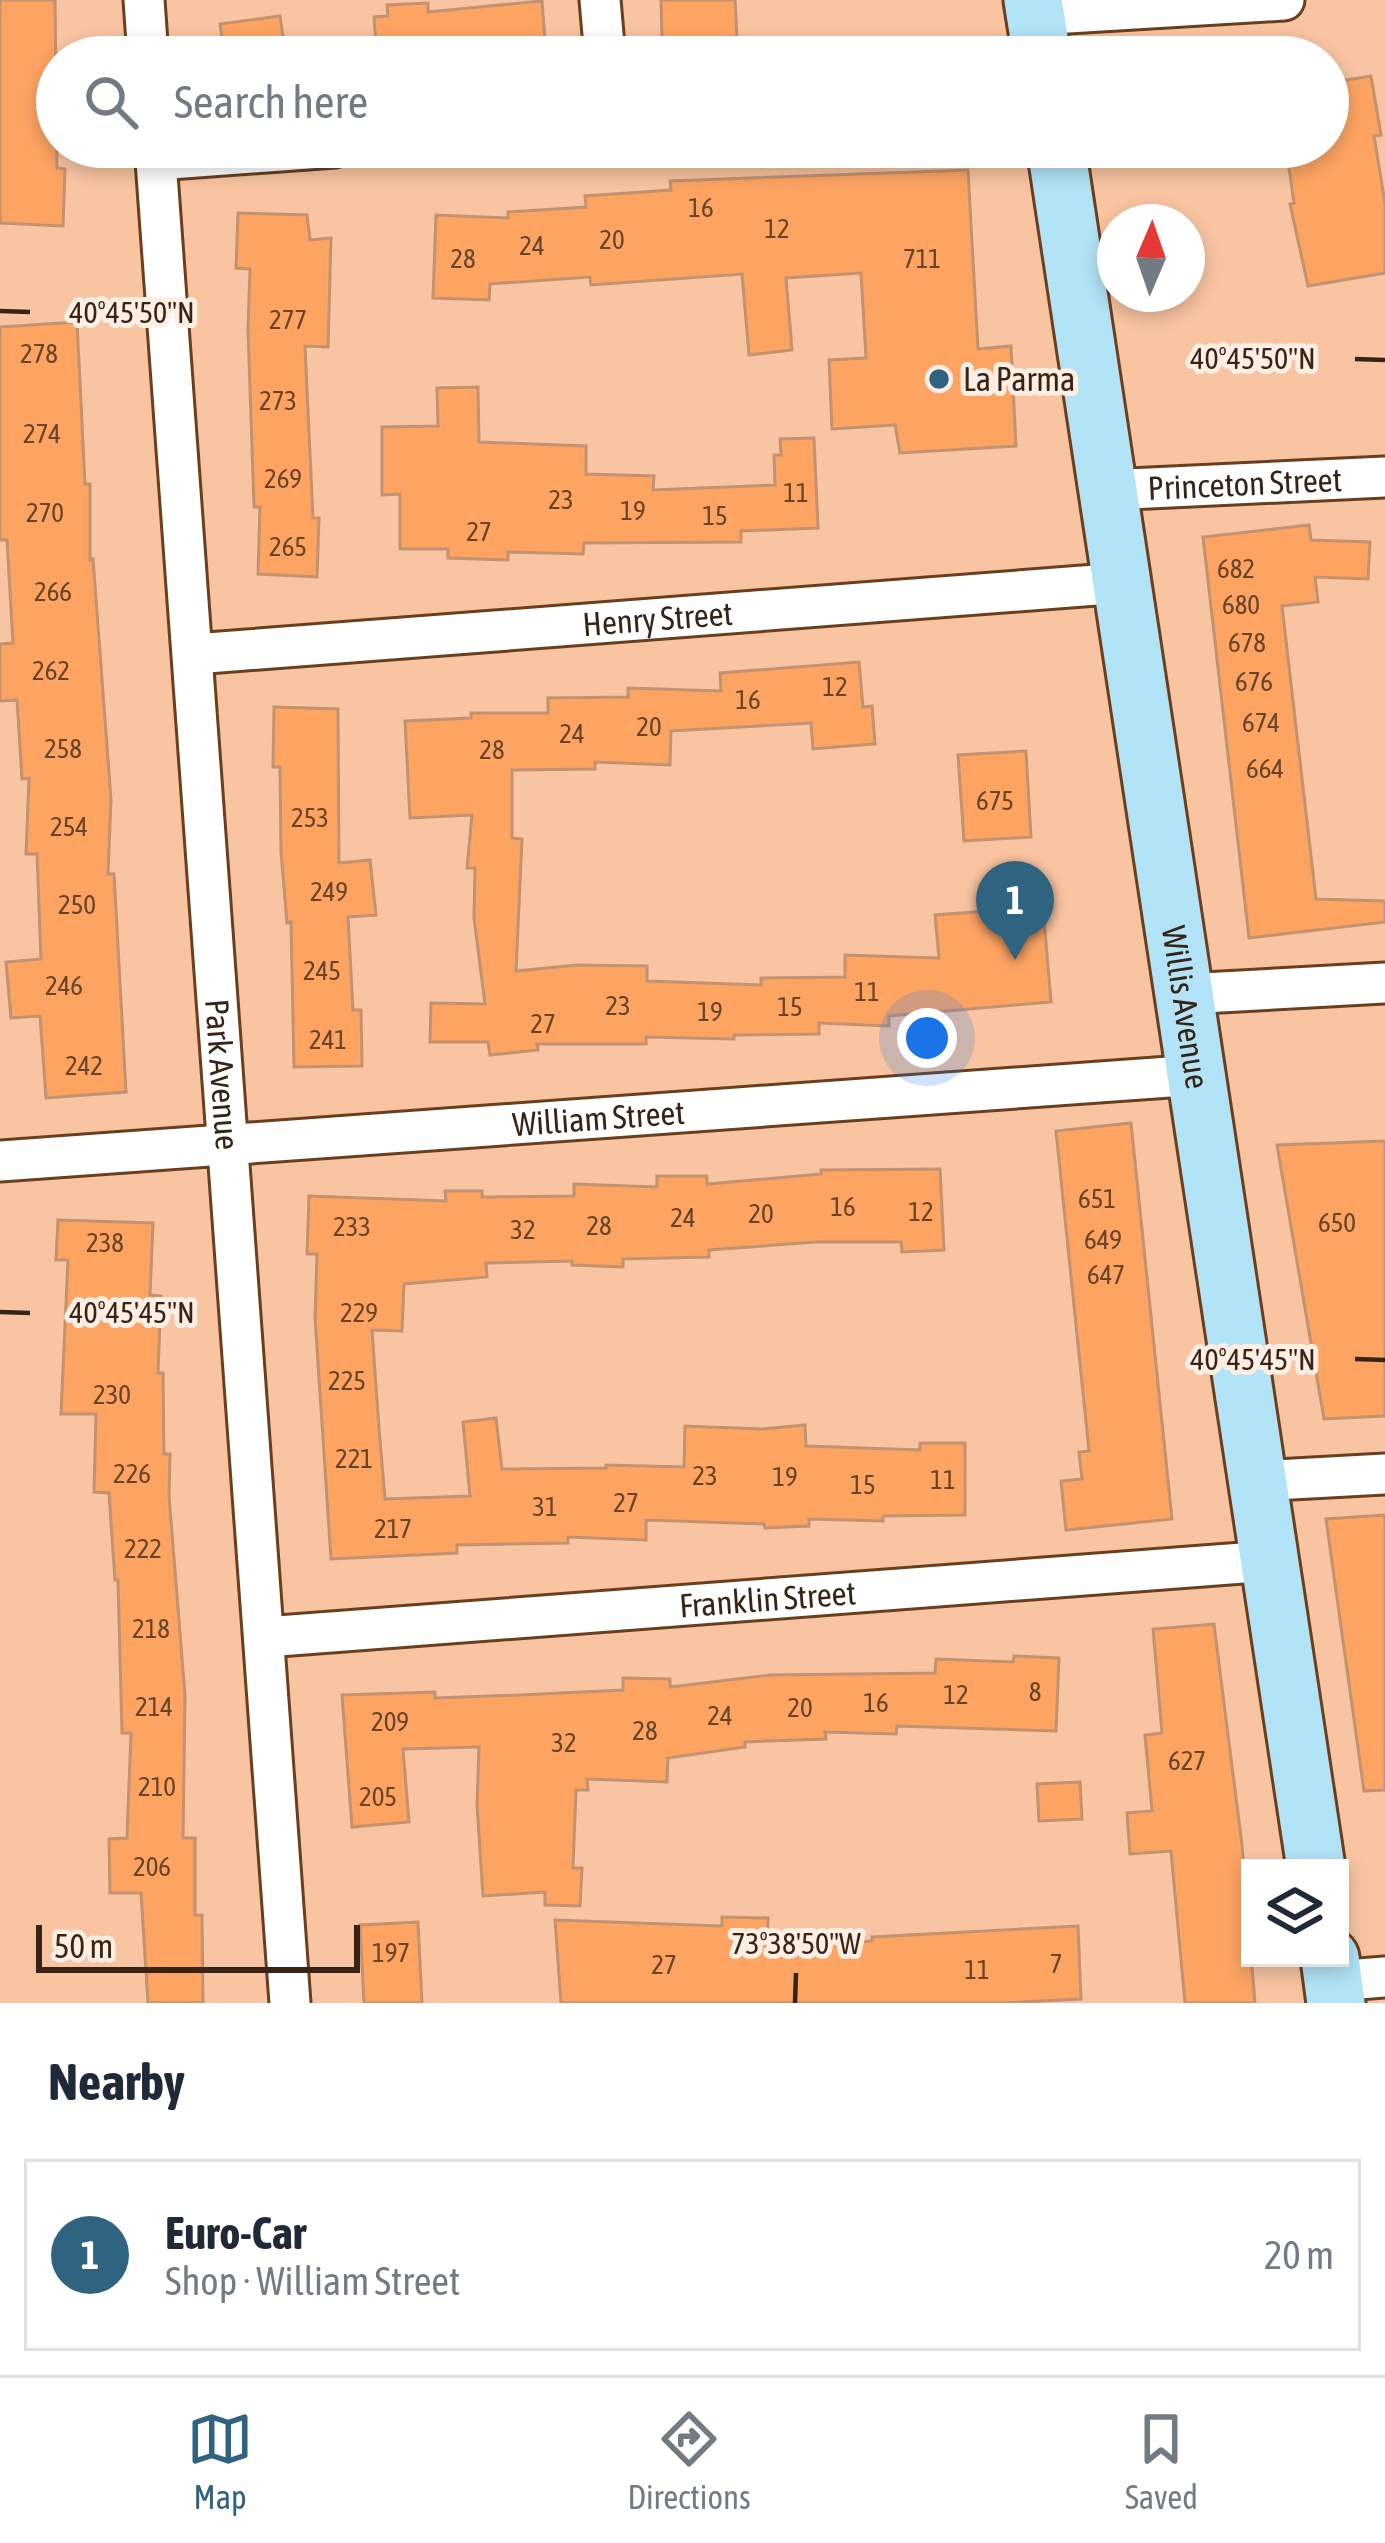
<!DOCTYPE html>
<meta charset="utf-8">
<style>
body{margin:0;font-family:"Asap Condensed",sans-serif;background:#f6f6f7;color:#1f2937}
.controls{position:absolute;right:36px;bottom:36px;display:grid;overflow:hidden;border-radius:0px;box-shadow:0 6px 18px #0003}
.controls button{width:108px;height:108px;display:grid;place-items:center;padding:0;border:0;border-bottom:3px solid #e0e1e3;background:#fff;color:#1f2937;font:60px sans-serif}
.compass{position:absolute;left:1097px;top:204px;width:108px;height:108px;border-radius:50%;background:#fff;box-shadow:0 6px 18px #0003;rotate:2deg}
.scale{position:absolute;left:36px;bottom:30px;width:324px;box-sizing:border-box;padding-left:12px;border:6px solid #372416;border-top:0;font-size:33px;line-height:42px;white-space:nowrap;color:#372416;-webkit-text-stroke:9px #feeee3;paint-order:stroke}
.you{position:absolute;left:927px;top:1038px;width:42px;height:42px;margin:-30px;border:9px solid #fff;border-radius:50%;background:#1a73e8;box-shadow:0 0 0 18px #1a73e833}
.badge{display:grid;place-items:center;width:78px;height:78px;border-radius:50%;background:#306380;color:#fff;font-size:39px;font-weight:700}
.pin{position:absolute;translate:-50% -99px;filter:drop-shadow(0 3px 6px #0008)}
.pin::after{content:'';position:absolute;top:63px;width:42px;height:36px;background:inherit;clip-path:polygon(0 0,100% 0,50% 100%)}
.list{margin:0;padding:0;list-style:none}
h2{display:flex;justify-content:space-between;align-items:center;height:156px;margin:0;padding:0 48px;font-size:51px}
h2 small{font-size:39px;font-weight:400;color:#747a83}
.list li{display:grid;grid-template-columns:78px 1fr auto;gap:36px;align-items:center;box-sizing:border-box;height:192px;margin:0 24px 24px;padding:0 24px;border:3px solid #e0e1e3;border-radius:0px}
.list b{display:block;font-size:45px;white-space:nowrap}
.list p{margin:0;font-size:39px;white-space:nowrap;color:#747a83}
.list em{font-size:39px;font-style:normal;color:#747a83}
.icon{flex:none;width:66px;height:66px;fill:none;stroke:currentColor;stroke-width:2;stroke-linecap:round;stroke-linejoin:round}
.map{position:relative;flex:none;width:1385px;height:2003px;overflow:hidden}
.search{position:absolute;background:#fff;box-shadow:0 6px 18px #0003;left:36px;right:36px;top:36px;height:132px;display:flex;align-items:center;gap:30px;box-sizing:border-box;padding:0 42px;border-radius:66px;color:#747a83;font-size:45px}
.sheet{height:372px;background:#fff}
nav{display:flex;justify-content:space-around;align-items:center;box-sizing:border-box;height:168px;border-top:3px solid #e0e1e3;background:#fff;font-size:33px;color:#747a83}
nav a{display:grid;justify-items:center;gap:6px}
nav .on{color:#306380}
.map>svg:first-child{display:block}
</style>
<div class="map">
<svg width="1385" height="2003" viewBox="0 0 1385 2003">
<rect width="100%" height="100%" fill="#f8c4a1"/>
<g fill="#fda463" stroke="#c39270" stroke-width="3">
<path d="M 0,0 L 55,0 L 57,168 L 65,169 L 63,226 L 0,223 Z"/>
<path d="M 661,0 L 735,0 L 737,37 L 662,40 Z"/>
<path d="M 542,1 L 545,41 L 447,50 L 446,42 L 376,46 L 374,17 L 388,16 L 387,5 L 428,3 L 428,12 Z"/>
<path d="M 280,16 L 286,57 L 225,57 L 220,24 Z"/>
<path d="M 1371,76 L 1381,135 L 1374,136 L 1385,203 L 1385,273 L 1308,286 L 1290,204 L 1294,203 L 1286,147 L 1328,147 L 1328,83 Z"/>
<path d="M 968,170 L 978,349 L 1011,346 L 1016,446 L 900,453 L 895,425 L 832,429 L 829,360 L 866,358 L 861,273 L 786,278 L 792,350 L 749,355 L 742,274 L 591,285 L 590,277 L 490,284 L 489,300 L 433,298 L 436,215 L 508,218 L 508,212 L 586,207 L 585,196 L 671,190 L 670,181 Z"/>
<path d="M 238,213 L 307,215 L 310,240 L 331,238 L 328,347 L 305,346 L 313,518 L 319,518 L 317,577 L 258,574 L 260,507 L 254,507 L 248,329 L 250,269 L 236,268 Z"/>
<path d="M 77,322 L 85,484 L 90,484 L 90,560 L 93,559 L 111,799 L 108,874 L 114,874 L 126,1092 L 46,1098 L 40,1016 L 11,1018 L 6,962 L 41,959 L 37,854 L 26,854 L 29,778 L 22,779 L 17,700 L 0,701 L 0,644 L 13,643 L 7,540 L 0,540 L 0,327 Z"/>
<path d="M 478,387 L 479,442 L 586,446 L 586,474 L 654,476 L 653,490 L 775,485 L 774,455 L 781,455 L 780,439 L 814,438 L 818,528 L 741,531 L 741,542 L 584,543 L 583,554 L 508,552 L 508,560 L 448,558 L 448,549 L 400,549 L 400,494 L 382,495 L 382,427 L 438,426 L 437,388 Z"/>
<path d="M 1309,525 L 1311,540 L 1370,542 L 1368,579 L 1315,577 L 1318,602 L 1282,606 L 1316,899 L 1385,901 L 1385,922 L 1249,938 L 1203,537 Z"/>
<path d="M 859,662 L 863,707 L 872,706 L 875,744 L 813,749 L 811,723 L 671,731 L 670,765 L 595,762 L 595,769 L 512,770 L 512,838 L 522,839 L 516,971 L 577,965 L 647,966 L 647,981 L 761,985 L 761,978 L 845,977 L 845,955 L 939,958 L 935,915 L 1043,907 L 1051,1002 L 889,1016 L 889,1026 L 819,1023 L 819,1034 L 734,1035 L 734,1039 L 646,1037 L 646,1044 L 537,1044 L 538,1050 L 490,1055 L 488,1042 L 430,1042 L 431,1003 L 485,1004 L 474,918 L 475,868 L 467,868 L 472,815 L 410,818 L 405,721 L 471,718 L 471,713 L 548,713 L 548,698 L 628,697 L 628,688 L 721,691 L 720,673 Z"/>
<path d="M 274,707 L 338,709 L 339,863 L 370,860 L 376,915 L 348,917 L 353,1010 L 361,1010 L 362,1066 L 294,1067 L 291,922 L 287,923 L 281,852 L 280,767 L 273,767 Z"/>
<path d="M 1026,751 L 1031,837 L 964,841 L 958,755 Z"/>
<path d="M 1131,1123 L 1172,1519 L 1066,1530 L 1061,1481 L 1082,1479 L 1079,1452 L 1089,1451 L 1056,1131 Z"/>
<path d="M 1385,1141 L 1385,1416 L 1324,1419 L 1277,1145 Z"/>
<path d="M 940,1169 L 944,1250 L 902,1252 L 901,1242 L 816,1242 L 709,1250 L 709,1257 L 623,1259 L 623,1267 L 572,1265 L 572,1261 L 486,1263 L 487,1277 L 404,1284 L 402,1331 L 372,1330 L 379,1428 L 385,1499 L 470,1496 L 463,1422 L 496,1418 L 502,1469 L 606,1468 L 606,1465 L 684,1467 L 685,1426 L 761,1429 L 805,1425 L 806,1446 L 920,1450 L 920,1443 L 965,1443 L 965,1515 L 883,1516 L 883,1521 L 809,1519 L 809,1526 L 765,1528 L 764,1524 L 646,1520 L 646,1540 L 568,1537 L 568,1543 L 457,1545 L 457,1553 L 331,1559 L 315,1318 L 317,1254 L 307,1254 L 309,1196 L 446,1201 L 445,1191 L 482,1191 L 482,1197 L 574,1196 L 574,1184 L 657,1187 L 657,1176 L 707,1176 L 707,1184 L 821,1174 L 821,1170 Z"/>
<path d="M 58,1220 L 153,1223 L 150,1295 L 161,1296 L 158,1373 L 163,1373 L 164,1454 L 170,1454 L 169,1496 L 185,1695 L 183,1838 L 195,1838 L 195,1915 L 202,1915 L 203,2003 L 148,2003 L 141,1893 L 110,1893 L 109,1839 L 127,1838 L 131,1733 L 122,1733 L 118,1580 L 115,1580 L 109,1493 L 94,1492 L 96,1414 L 61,1414 L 68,1260 L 56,1260 Z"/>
<path d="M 1385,1515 L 1385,1790 L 1364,1791 L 1326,1519 Z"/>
<path d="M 1214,1624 L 1242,1845 L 1255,2003 L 1185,2003 L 1171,1851 L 1130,1854 L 1127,1813 L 1152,1811 L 1145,1735 L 1162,1733 L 1153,1629 Z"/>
<path d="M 1014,1656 L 1059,1658 L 1056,1731 L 897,1726 L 896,1734 L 825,1732 L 826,1739 L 745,1742 L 745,1747 L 668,1758 L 667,1782 L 587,1779 L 588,1790 L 576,1790 L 573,1868 L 582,1868 L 580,1906 L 545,1905 L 545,1892 L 483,1896 L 477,1805 L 479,1747 L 403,1749 L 409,1822 L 352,1827 L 342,1695 L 435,1692 L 435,1698 L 520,1695 L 623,1690 L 623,1678 L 670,1679 L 670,1687 L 771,1675 L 935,1673 L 936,1659 L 1013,1662 Z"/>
<path d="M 1080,1782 L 1082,1819 L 1039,1821 L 1037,1784 Z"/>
<path d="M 722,1917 L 768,1918 L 767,1948 L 872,1941 L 872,1937 L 1078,1926 L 1081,1999 L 1002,2003 L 561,2003 L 555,1920 L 722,1926 Z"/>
<path d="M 418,1922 L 422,2003 L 364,2003 L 360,1925 Z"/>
</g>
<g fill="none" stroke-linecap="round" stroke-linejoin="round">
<defs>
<g id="street">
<path d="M 144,0 L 148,57"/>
<path d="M 600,0 L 605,57"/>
<path d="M 1035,15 L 1284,0"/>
<path id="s1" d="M 155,147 L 290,2003"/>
<path d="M 156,160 L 335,147"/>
<path id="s2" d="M 1107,490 L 1385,477"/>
<path id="s3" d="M 194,654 L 1122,583"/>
<path d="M 1184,994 L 1385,983"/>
<path id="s4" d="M 0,1161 L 1197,1075"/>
<path d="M 1257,1481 L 1385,1474"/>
<path id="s5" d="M 265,1637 L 1269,1561"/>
<path d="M 1333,1981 L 1385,1977"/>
</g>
<g id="secondary">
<path d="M 1033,0 L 1042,57"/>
<path id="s6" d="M 1056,147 L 1316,1868"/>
<path d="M 1330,1958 L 1336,2003"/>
</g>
</defs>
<use href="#street" stroke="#6a3f1e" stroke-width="45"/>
<use href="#secondary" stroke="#6a3f1e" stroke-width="63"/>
<use href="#street" stroke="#fff" stroke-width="39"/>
<use href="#secondary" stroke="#b2e3f7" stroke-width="57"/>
</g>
<path fill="none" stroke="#372416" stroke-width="4.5" d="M 0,311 L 30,312M 1355,359 L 1385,360M 0,1312 L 30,1313M 1355,1359 L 1385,1360M 795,2003 L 796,1973"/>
<circle fill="#306380" stroke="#feeee3" stroke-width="4.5" cx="939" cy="379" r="12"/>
<g text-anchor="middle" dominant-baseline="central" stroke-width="10" stroke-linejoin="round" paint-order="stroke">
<g font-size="27" fill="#684429">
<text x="701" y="207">16</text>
<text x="777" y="228">12</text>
<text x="612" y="239">20</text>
<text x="532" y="245">24</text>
<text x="463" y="258">28</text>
<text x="922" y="258">711</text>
<text x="288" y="319">277</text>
<text x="39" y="353">278</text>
<text x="278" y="400">273</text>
<text x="42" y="433">274</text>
<text x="283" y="478">269</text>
<text x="796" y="492">11</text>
<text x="561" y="499">23</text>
<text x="633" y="510">19</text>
<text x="45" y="512">270</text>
<text x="715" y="515">15</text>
<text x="479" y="531">27</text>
<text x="288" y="546">265</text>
<text x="1236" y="568">682</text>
<text x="53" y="591">266</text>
<text x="1241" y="604">680</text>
<text x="1247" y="642">678</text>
<text x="51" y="670">262</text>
<text x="1254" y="681">676</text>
<text x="835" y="686">12</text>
<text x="748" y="699">16</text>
<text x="1261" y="722">674</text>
<text x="649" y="726">20</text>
<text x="572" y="733">24</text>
<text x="63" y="748">258</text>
<text x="492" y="749">28</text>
<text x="1265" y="768">664</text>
<text x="995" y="800">675</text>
<text x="310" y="817">253</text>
<text x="69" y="826">254</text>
<text x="329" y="891">249</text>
<text x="77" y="904">250</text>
<text x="322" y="970">245</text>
<text x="64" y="985">246</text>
<text x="867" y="991">11</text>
<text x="618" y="1005">23</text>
<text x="790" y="1006">15</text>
<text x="710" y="1011">19</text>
<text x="543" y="1023">27</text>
<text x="328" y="1039">241</text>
<text x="84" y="1065">242</text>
<text x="1097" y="1198">651</text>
<text x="843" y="1206">16</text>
<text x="921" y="1211">12</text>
<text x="761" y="1213">20</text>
<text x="683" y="1217">24</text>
<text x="1337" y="1222">650</text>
<text x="599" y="1225">28</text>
<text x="352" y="1226">233</text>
<text x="523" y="1229">32</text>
<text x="1103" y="1239">649</text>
<text x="105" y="1242">238</text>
<text x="1106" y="1274">647</text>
<text x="359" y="1312">229</text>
<text x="347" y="1380">225</text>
<text x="112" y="1394">230</text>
<text x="354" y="1458">221</text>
<text x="132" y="1473">226</text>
<text x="705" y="1475">23</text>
<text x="785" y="1476">19</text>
<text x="943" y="1479">11</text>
<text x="863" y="1484">15</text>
<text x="626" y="1502">27</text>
<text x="545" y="1506">31</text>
<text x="393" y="1528">217</text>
<text x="143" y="1548">222</text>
<text x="151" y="1628">218</text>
<text x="1035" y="1691">8</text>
<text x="956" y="1694">12</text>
<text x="876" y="1702">16</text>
<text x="154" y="1706">214</text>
<text x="800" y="1707">20</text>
<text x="720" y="1715">24</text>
<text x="390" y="1721">209</text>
<text x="645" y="1730">28</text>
<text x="564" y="1742">32</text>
<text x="1187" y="1760">627</text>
<text x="157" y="1786">210</text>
<text x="378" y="1796">205</text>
<text x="152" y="1866">206</text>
<text x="391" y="1952">197</text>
<text x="1056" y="1963">7</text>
<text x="664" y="1964">27</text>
<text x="977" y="1969">11</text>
</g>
<g font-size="33" fill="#372416" stroke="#feeee3" text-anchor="start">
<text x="963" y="379">La Parma</text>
</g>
<g font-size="33" fill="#372416" stroke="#feeee3">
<text stroke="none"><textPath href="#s2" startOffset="138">Princeton Street</textPath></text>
<text stroke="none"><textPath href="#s3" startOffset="465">Henry Street</textPath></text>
<text stroke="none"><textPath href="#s6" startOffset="870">Willis Avenue</textPath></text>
<text stroke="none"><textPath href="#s1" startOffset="930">Park Avenue</textPath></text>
<text stroke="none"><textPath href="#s4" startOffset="600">William Street</textPath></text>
<text stroke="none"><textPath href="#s5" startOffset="504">Franklin Street</textPath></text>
</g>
</g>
<g font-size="30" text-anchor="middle" fill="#372416" stroke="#feeee3" stroke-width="10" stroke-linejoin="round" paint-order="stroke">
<text x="132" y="323">40°45'50"N</text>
<text x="1253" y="369">40°45'50"N</text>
<text x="132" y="1323">40°45'45"N</text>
<text x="1253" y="1370">40°45'45"N</text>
<text x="796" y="1954">73°38'50"W</text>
</g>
</svg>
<div class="controls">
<button><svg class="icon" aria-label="layers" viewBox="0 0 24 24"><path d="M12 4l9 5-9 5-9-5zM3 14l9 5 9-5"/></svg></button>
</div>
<svg class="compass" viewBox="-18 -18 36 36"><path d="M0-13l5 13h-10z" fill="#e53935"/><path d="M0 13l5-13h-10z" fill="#747a83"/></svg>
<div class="scale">50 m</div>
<div class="you"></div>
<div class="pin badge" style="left:1015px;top:960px">1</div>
<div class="search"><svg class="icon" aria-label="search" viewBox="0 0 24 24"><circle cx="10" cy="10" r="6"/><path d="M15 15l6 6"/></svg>Search here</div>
</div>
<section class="sheet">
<h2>Nearby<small></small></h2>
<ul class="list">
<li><span class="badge">1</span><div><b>Euro-Car</b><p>Shop · William Street</p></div><em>20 m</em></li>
</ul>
</section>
<nav>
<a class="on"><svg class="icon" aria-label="map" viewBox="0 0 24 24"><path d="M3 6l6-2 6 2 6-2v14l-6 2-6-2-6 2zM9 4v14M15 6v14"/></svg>Map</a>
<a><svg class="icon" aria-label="directions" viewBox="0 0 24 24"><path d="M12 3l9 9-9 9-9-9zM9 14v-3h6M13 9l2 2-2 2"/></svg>Directions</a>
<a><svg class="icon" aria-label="saved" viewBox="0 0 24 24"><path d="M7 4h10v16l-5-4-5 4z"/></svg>Saved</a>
</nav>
